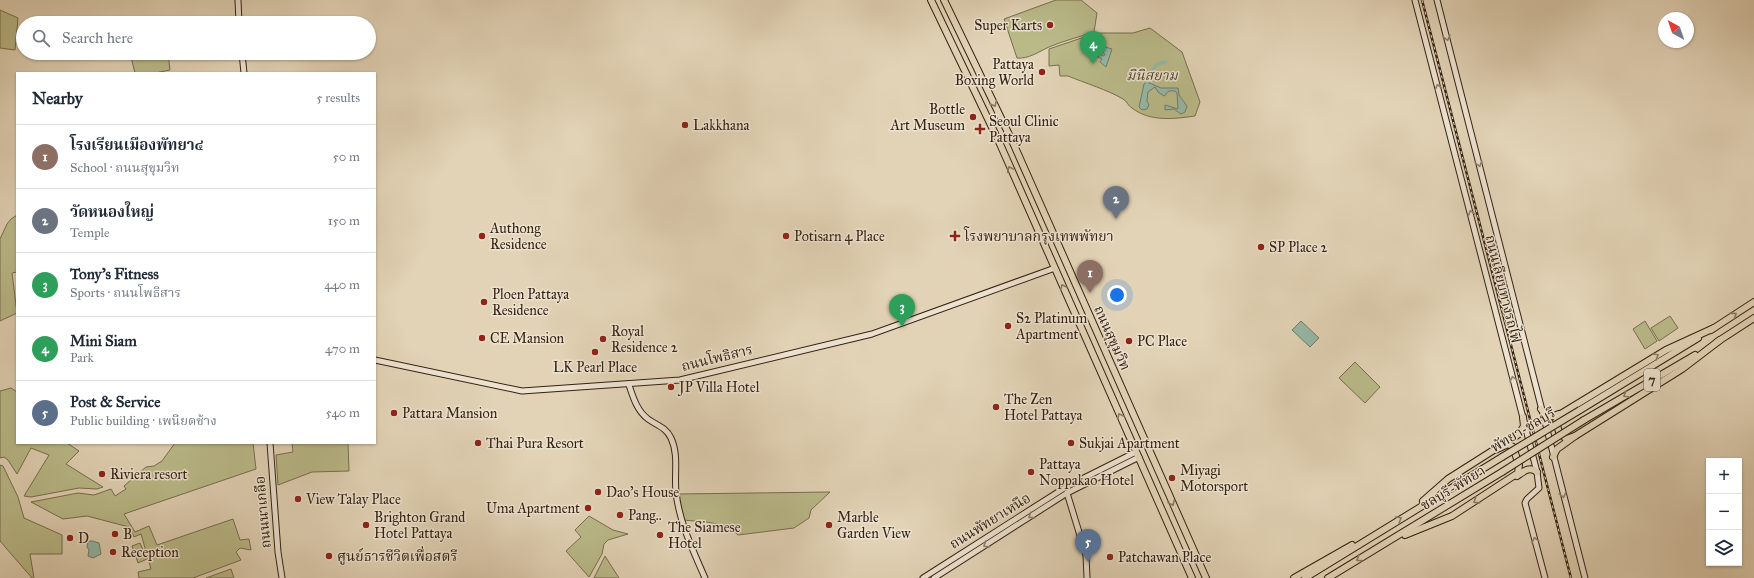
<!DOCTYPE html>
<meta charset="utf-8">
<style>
body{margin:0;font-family:"IM FELL Great Primer","Noto Serif Thai",serif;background:#f2f2f3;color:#1f2937}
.controls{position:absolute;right:12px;bottom:12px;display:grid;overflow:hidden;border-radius:0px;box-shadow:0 1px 3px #0004}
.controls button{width:36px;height:36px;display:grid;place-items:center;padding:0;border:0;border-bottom:1px solid #e0e1e3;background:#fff;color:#1f2937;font:20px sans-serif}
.compass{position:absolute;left:1658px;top:12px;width:36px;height:36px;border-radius:50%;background:#fff;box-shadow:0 1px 3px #0004;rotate:320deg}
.you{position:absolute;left:1117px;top:295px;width:14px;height:14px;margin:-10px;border:3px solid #fff;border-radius:50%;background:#1a73e8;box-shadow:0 0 0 6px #1a73e833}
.badge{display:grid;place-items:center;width:26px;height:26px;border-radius:50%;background:#111827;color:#fff;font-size:13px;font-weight:700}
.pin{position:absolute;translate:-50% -33px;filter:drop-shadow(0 1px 2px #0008)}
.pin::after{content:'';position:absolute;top:21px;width:14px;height:12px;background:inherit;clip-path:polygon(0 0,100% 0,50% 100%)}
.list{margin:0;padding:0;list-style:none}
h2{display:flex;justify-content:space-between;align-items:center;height:52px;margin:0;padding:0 16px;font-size:17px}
h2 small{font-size:13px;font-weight:400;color:#747a83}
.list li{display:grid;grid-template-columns:26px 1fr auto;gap:12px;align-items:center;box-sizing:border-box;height:64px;padding:0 16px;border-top:1px solid #e0e1e3}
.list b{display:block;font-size:15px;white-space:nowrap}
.list p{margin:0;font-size:13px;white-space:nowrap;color:#747a83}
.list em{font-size:13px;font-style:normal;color:#747a83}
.icon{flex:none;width:22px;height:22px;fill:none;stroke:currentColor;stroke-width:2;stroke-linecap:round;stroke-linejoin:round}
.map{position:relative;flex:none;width:1754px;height:578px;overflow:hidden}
.search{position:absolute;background:#fff;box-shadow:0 1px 3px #0004;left:16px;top:16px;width:360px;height:44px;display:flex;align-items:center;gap:10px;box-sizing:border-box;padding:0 14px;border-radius:22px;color:#747a83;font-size:15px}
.panel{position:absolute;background:#fff;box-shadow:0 1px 3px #0004;left:16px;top:72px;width:360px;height:372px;border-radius:0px}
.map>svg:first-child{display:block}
</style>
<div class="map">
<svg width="1754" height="578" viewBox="0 0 1754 578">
<rect width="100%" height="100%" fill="#e2d3b6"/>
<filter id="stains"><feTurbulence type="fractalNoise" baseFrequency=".005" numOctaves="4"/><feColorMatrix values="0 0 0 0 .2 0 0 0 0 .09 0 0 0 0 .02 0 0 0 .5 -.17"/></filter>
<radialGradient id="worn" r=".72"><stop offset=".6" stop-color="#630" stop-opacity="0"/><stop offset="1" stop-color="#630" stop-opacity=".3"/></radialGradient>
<g fill="#baba89" stroke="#776e4e">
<path d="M 1056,0 L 1081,0 L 1097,13 L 1094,32 C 1079,37 1063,41 1049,47 C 1038,52 1029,59 1017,58 L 1004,19 Z"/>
<path d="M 0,10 L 18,18 L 15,50 L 0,48 Z"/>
<path d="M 1150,28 L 1182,52 L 1200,102 L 1195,116 C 1174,119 1150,122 1132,108 C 1128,106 1127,101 1123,99 C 1108,90 1085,83 1068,76 L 1060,76 L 1059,65 L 1049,66 L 1049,49 L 1096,33 L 1133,33 Z"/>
<path d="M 130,53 L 168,53 L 170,70 L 155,73 L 135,73 Z"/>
<path d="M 17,215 L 17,272 L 12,273 L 17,313 L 0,321 L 0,239 L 7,224 L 11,219 Z"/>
<path d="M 1670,316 L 1678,328 L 1659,341 L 1651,328 Z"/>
<path d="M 1645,321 L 1657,341 L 1645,349 L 1633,329 Z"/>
<path d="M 1355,362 L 1380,387 L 1365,403 L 1339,378 Z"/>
<path d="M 11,388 L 17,392 L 17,443 L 67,443 L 79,451 L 66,464 L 103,487 L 97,489 L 79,488 L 31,497 L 24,496 L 49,455 L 31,448 L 17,474 L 8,460 L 4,457 L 0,458 L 0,391 Z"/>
<path d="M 175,443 L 253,443 L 256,469 L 124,514 L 135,532 L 149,526 L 157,545 L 233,519 L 240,540 L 249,539 L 251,550 L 240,548 L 236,552 L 241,560 L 193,578 L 139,578 L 138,572 L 151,569 L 141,534 L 134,537 L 129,527 L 87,516 L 63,519 L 31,502 L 78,493 L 94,495 L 111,489 L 115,496 L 126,489 L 124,486 L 146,467 L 154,466 L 162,461 Z"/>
<path d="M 292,443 L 348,443 L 349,471 L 312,472 L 278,485 L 276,455 L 293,452 Z"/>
<path d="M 0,465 L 3,466 L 18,497 L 24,518 L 62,535 L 62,554 L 30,554 L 34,578 L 32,578 L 0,541 Z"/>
<path d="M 830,492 L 811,510 L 809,518 L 794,528 L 738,535 C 724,521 702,522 683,520 L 678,494 Z"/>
<path d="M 589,516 L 613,530 L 628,534 L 608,540 L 604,544 L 602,554 L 589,577 L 566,551 L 581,537 L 575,530 Z"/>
<path d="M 140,543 L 147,559 L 138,563 L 132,546 Z"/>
<path d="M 605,556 L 619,578 L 594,578 Z"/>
<path d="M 231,569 L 234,578 L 206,578 Z"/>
</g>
<g fill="#96b9a8" stroke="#6f7d6c">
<path d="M 1105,47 L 1112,49 L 1106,67 L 1100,62 L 1102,59 L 1098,57 L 1098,54 L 1099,53 L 1103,56 L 1105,55 L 1101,50 Z"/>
<path d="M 1147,82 L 1161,88 L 1178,88 L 1179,95 L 1187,106 L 1185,112 L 1181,114 L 1174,109 L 1165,110 L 1165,105 L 1178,109 L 1177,93 L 1175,91 C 1164,90 1169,94 1164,96 L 1158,92 L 1155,87 L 1148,92 L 1147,101 L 1149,105 L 1147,109 L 1142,110 L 1139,107 L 1144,84 Z"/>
<path d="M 1301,321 L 1319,338 L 1310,347 L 1292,330 Z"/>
<path d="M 88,541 L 92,541 L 99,543 L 101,554 L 93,558 L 88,556 L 89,550 L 87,547 Z"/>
</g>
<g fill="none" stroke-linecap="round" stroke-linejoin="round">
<path stroke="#96b9a8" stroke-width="3.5" d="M 1147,82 C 1151,73 1154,62 1166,62"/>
<defs>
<g id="secondary">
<path d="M 238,0 L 239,23"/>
<path d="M 1415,0 L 1537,472 L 1539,488 L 1527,499 L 1525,503 L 1545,578"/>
<path d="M 1437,0 L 1585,578"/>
<path d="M 242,53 L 244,73"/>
<path d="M 375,360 L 522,391 L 680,380 L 872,334 L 1055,268"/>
<path d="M 629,385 C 633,397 637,411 648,419 C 656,425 666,427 671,438 C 679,455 674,474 676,492 C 679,522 693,550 705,578"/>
<path d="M 270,443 L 278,552 L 282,578"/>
<path d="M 1067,493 L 1086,555 L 1087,578"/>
<path d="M 923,578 L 1066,487 L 1136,452"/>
<path d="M 934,578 L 1067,493 L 1139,457"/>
</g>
<g id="highway">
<path d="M 931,0 L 1000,144 L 1192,578"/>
<path d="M 944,0 L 1014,145 L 1206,578"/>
<path d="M 1711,330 L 1754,302"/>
<path d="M 1717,342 L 1754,318"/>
<path d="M 1541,409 C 1548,418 1550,418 1559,414"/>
<path d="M 1580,410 L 1698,338"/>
<path d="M 1584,420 L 1695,355"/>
<path d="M 1575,436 L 1566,439 L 1559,432 L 1556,422 L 1559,415 L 1666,350 L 1714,328"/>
<path d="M 1553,457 L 1557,449 L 1575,436 L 1682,369 L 1720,340"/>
<path d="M 1517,476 C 1524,471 1530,466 1537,472"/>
<path d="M 1423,501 L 1448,479 L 1519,434 L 1524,426 L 1523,417"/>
<path d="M 1405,535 L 1452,516 L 1518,473 L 1519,465 L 1513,447 L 1508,444 L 1497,449"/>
<path d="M 1294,578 L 1352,545"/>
<path d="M 1305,578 L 1502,457"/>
<path d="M 1328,578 L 1502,472"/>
</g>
</defs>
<use href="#secondary" stroke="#342212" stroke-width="7"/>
<use href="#highway" stroke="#342212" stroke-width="8"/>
<use href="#secondary" stroke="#ece2d0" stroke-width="5"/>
<use href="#highway" stroke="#e2d3b6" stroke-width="6"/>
<defs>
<path id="rail" d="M 1422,0 L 1571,578"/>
</defs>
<use href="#rail" stroke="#342212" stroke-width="2.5"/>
<use href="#rail" stroke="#ece2d0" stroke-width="1" stroke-dasharray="3" stroke-linecap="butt"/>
<defs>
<g id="highway-bridge">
<path d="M 1502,457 L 1580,410"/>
<path d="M 1502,472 L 1584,420"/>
</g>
</defs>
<use href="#highway-bridge" stroke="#342212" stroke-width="8" stroke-linecap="butt"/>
<use href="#highway-bridge" stroke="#e2d3b6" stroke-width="6"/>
</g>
<defs><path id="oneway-chevron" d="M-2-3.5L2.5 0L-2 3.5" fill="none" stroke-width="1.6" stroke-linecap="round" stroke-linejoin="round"/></defs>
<g stroke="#908271">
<use href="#oneway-chevron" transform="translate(1447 38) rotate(76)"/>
<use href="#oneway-chevron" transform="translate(1438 87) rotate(-105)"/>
<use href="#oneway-chevron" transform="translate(1479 164) rotate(75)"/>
<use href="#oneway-chevron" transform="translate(1471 213) rotate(-105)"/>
<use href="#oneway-chevron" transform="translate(1513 379) rotate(-104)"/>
<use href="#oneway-chevron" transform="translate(1563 495) rotate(76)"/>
<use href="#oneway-chevron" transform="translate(1031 516) rotate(147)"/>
<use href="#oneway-chevron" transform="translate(1535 540) rotate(-104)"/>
<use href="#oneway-chevron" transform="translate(986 545) rotate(148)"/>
</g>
<g stroke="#8b7a64">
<use href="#oneway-chevron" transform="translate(994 104) rotate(65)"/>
<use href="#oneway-chevron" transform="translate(1010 169) rotate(-114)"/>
<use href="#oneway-chevron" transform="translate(1063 287) rotate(-114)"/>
<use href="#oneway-chevron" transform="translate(1734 315) rotate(-33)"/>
<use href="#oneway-chevron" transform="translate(1656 356) rotate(-31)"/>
<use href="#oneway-chevron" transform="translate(1626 395) rotate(150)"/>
<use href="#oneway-chevron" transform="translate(1120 416) rotate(-114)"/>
<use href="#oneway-chevron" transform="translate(1476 501) rotate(148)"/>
<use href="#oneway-chevron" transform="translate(1172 503) rotate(66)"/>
<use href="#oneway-chevron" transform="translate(1399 519) rotate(-31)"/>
<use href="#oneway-chevron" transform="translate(1359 559) rotate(148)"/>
</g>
<g fill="#8f2418" stroke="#ece2d0" stroke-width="1.5">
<circle cx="1050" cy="25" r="4"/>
<circle cx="1042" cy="72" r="4"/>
<circle cx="973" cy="117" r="4"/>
<circle cx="685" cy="125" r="4"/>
<path d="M978 123h4v4h4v4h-4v4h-4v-4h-4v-4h4z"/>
<circle cx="482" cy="236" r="4"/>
<circle cx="786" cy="236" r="4"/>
<path d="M953 230h4v4h4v4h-4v4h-4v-4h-4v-4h4z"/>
<circle cx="1261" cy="247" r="4"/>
<circle cx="484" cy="302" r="4"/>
<circle cx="1008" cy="326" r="4"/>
<circle cx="482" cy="338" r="4"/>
<circle cx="603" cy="339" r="4"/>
<circle cx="1129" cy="341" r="4"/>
<circle cx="595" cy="352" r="4"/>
<circle cx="671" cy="387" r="4"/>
<circle cx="996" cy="407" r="4"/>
<circle cx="394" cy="413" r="4"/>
<circle cx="478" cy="443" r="4"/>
<circle cx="1071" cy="443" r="4"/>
<circle cx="1031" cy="472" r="4"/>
<circle cx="102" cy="474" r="4"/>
<circle cx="1172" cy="478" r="4"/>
<circle cx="598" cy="492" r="4"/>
<circle cx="298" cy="499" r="4"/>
<circle cx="588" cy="508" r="4"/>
<circle cx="620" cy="515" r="4"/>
<circle cx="366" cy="525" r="4"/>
<circle cx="829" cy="525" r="4"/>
<circle cx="115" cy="534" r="4"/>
<circle cx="660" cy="535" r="4"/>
<circle cx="70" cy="538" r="4"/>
<circle cx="113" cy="552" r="4"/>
<circle cx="329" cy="556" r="4"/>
<circle cx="1110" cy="557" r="4"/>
</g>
<g text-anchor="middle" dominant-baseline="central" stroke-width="3" stroke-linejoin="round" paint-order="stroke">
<rect fill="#ece2d0" stroke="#6b5c4b" stroke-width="1" x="1644" y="369" width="16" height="22" rx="3"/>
<g font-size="13" font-weight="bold" fill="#342212">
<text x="1652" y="380">7</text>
</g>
<g font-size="14" fill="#342212" stroke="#ece2d0" text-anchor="start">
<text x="1042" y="25" text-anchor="end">Super Karts</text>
<text x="1034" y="64" text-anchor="end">Pattaya<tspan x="1034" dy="16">Boxing World</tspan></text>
<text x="965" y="109" text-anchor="end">Bottle<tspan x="965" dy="16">Art Museum</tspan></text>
<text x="989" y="121">Seoul Clinic<tspan x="989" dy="16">Pattaya</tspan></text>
<text x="693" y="125">Lakkhana</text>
<text x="490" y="228">Authong<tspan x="490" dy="16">Residence</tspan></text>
<text x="794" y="236">Potisarn 4 Place</text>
<text x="964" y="236">โรงพยาบาลกรุงเทพพัทยา</text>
<text x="1269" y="247">SP Place 2</text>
<text x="492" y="294">Ploen Pattaya<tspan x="492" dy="16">Residence</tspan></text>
<text x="1016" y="318">S2 Platinum<tspan x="1016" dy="16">Apartment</tspan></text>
<text x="611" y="331">Royal<tspan x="611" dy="16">Residence 2</tspan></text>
<text x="490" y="338">CE Mansion</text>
<text x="1137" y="341">PC Place</text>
<text x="595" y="367" text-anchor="middle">LK Pearl Place</text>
<text x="679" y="387">JP Villa Hotel</text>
<text x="1004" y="399">The Zen<tspan x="1004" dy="16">Hotel Pattaya</tspan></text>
<text x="402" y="413">Pattara Mansion</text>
<text x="486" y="443">Thai Pura Resort</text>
<text x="1079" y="443">Sukjai Apartment</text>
<text x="1039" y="464">Pattaya<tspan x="1039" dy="16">Noppakao Hotel</tspan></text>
<text x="1180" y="470">Miyagi<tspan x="1180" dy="16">Motorsport</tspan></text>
<text x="110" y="474">Riviera resort</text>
<text x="606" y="492">Dao's House</text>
<text x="306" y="499">View Talay Place</text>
<text x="580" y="508" text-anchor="end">Uma Apartment</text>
<text x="628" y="515">Pang..</text>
<text x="374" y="517">Brighton Grand<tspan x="374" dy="16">Hotel Pattaya</tspan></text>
<text x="837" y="517">Marble<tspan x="837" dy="16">Garden View</tspan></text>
<text x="668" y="527">The Siamese<tspan x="668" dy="16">Hotel</tspan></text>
<text x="123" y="534">B</text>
<text x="78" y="538">D</text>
<text x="121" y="552">Reception</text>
<text x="337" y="556">ศูนย์ธารชีวิตเพื่อสตรี</text>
<text x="1118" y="557">Patchawan Place</text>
</g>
<g font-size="14" font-style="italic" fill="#564830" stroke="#ece2d0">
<text x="1152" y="75">มินิสยาม</text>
</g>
<g font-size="14" fill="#342212" stroke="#ece2d0">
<text transform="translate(1503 289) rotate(76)">ถนนเลียบทางรถไฟ</text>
<text transform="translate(1112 338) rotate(66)">ถนนสุขุมวิท</text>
<text transform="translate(717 358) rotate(-14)">ถนนโพธิสาร</text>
<text transform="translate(1523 430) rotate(-31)">พัทยา-ชลบุรี</text>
<text transform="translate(1453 488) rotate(-31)">ชลบุรี-พัทยา</text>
<text transform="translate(263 512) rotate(-95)">ถนนนาเกลือ</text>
<text transform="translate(990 521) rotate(-32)">ถนนพัทยาเหนือ</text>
</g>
</g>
<rect width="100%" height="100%" filter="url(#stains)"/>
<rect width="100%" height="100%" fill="url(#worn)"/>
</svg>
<div class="controls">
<button>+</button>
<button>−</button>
<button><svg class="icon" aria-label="layers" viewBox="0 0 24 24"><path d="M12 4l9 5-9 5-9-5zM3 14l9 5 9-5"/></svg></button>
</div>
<svg class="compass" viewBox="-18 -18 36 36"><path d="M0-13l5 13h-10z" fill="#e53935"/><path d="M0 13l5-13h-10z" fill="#747a83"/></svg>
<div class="you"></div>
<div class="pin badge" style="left:1090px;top:293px;background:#8d6e63">1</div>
<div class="pin badge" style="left:1116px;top:219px;background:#6b7280">2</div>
<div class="pin badge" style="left:902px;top:327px;background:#2e9e5b">3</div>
<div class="pin badge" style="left:1093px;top:64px;background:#2e9e5b">4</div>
<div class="pin badge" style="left:1088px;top:562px;background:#5c6f8a">5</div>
<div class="search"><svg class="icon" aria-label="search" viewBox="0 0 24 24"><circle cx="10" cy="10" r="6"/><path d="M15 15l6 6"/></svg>Search here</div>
<section class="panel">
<h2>Nearby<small>5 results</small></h2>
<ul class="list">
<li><span class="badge" style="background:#8d6e63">1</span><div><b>โรงเรียนเมืองพัทยา๔</b><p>School · ถนนสุขุมวิท</p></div><em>50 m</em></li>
<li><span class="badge" style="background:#6b7280">2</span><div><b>วัดหนองใหญ่</b><p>Temple</p></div><em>150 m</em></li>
<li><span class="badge" style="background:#2e9e5b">3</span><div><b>Tony's Fitness</b><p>Sports · ถนนโพธิสาร</p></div><em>440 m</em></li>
<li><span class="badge" style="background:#2e9e5b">4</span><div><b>Mini Siam</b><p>Park</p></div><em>470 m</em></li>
<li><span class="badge" style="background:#5c6f8a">5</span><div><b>Post &amp; Service</b><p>Public building · เพนียดช้าง</p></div><em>540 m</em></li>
</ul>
</section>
</div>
